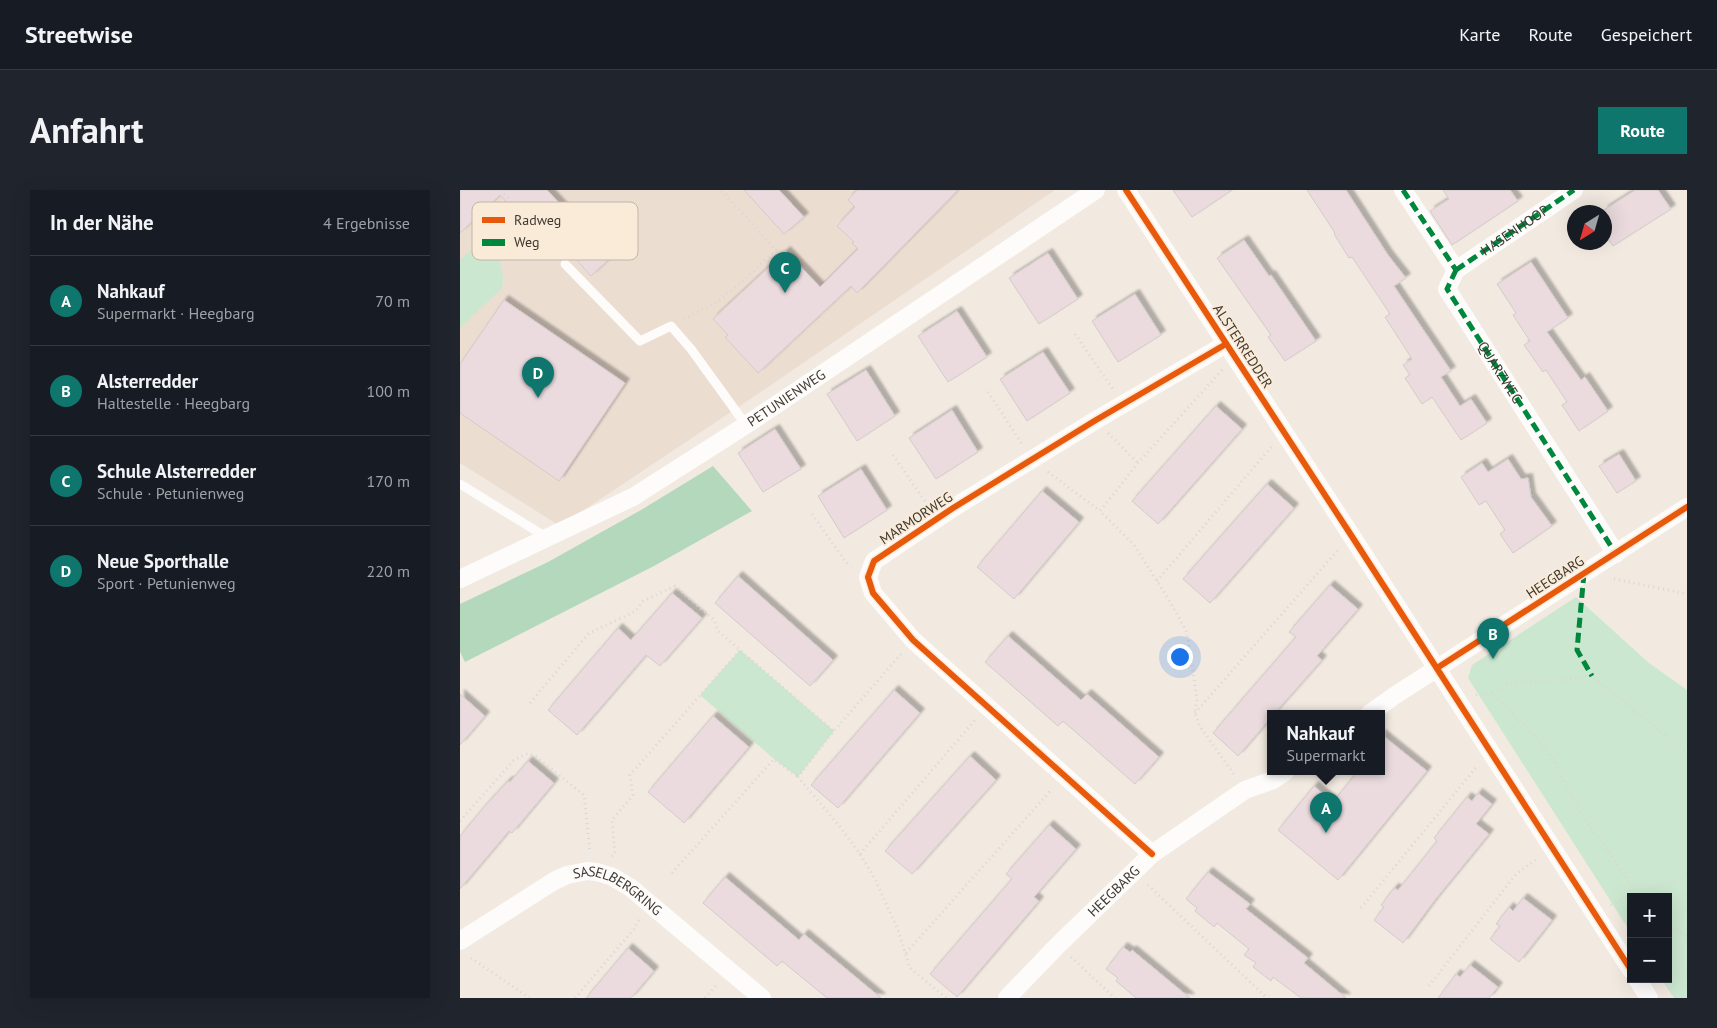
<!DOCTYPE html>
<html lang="de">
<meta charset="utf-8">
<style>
body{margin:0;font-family:"PT Sans",sans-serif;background:#20242c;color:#f1f3f6}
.controls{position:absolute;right:15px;bottom:15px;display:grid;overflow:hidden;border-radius:0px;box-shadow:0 5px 20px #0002}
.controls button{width:45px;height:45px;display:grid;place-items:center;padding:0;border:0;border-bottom:1px solid #363941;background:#171b24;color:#f1f3f6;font:25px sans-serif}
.compass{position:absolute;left:1107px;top:15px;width:45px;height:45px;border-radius:50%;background:#171b24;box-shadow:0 5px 20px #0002;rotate:217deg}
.you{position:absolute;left:719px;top:466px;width:18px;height:18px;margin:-12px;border:4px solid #fff;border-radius:50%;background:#1a73e8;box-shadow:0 0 0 8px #1a73e833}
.badge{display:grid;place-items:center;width:32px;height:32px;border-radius:50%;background:#0f766e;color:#fff;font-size:16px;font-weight:700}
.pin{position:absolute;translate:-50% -41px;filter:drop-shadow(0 1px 2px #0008)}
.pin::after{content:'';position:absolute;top:26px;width:18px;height:15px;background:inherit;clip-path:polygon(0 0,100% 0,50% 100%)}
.popup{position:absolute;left:807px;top:520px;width:118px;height:65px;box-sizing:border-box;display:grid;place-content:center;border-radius:0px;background:#171b24;filter:drop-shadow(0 1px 4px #0005);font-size:16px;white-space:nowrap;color:#9ea1a6}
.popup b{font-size:19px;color:#f1f3f6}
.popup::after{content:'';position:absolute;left:50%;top:100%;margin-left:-10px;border:10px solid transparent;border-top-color:#171b24}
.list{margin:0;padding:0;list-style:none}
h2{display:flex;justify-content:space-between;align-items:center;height:65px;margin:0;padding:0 20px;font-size:21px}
h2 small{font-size:16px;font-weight:400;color:#9ea1a6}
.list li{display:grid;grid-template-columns:32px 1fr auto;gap:15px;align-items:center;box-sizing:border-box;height:90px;padding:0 20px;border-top:1px solid #363941}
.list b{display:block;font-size:19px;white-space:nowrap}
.list p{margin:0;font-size:16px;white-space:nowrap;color:#9ea1a6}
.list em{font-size:16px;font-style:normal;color:#9ea1a6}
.map{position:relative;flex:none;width:1227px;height:808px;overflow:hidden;border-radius:0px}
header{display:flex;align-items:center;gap:30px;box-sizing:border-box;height:70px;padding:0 25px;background:#171b24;border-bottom:1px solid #363941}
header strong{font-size:24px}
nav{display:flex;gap:28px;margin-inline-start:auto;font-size:18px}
.intro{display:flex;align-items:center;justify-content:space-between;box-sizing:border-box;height:120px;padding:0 30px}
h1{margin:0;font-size:35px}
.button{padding:12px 22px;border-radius:0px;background:#0f766e;color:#fff;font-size:18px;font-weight:700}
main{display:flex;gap:30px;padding:0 30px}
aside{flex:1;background:#171b24;border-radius:0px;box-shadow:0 5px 20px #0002}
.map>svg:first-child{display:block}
</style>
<header>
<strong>Streetwise</strong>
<nav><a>Karte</a><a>Route</a><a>Gespeichert</a></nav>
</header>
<div class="intro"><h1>Anfahrt</h1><a class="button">Route</a></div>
<main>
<aside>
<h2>In der Nähe<small>4 Ergebnisse</small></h2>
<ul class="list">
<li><span class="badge">A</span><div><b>Nahkauf</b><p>Supermarkt · Heegbarg</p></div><em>70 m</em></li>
<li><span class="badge">B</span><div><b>Alsterredder</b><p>Haltestelle · Heegbarg</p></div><em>100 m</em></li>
<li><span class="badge">C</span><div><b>Schule Alsterredder</b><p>Schule · Petunienweg</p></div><em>170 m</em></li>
<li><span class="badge">D</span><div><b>Neue Sporthalle</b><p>Sport · Petunienweg</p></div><em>220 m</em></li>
</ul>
</aside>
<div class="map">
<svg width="1227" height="808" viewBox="0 0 1227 808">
<defs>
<filter id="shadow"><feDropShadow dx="4.5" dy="-4.5" stdDeviation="1" flood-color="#0004"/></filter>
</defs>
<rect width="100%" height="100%" fill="#f2eae1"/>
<path fill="#ecddd1" d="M 0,0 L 595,0 L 295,206 L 100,336 L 0,273 Z"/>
<g fill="#cbe7cf">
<path d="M 22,55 L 37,61 L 43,86 L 42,98 L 0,138 L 0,70 L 9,62 Z"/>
<path d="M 1116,407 L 1189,473 L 1227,500 L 1227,808 L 1214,808 L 1201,789 L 1208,789 L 1208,707 L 1171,707 L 1171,743 L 1008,488 L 1012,475 Z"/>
<path d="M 280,460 L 374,541 L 338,587 L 314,569 L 240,505 Z"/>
</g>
<path fill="#b3d8bc" d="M 253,276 L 292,321 L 194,376 L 5,472 L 0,462 L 0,414 L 88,372 L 181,320 Z"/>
<g fill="#ebdbde" stroke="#d3cbc9" filter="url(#shadow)">
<path d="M 0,0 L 87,0 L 150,68 L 131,86 L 105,57 L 96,66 L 40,5 L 0,43 Z"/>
<path d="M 284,0 L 319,0 L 344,27 L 324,44 Z"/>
<path d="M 397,0 L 498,0 L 397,103 L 391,96 L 298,183 L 265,147 L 268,145 L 253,129 L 326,61 L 360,97 L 398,59 L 392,53 L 394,52 L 377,36 L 395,17 L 388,10 Z"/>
<path d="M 713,0 L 772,0 L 732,27 Z"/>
<path d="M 847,0 L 886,0 L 928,65 L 946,88 L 934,96 L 991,181 L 981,187 L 1000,216 L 1011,209 L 1027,233 L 1001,250 L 972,207 L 962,214 L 945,188 L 950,185 L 943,175 L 952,169 L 925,127 L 930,124 L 892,67 L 889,68 L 874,44 L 875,43 Z"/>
<path d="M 983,0 L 1050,0 L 1058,11 L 992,55 L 970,21 L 989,9 Z"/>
<path d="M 1175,0 L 1198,0 L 1211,19 L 1153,56 L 1144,44 L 1144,20 Z"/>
<path d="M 784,50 L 809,86 L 811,85 L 856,151 L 825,171 L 808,147 L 811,145 L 757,68 Z"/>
<path d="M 588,63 L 618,109 L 579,134 L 549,88 Z"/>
<path d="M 1071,72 L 1108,128 L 1087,142 L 1121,190 L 1125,187 L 1148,221 L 1119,241 L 1102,215 L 1107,212 L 1086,180 L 1083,182 L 1064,155 L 1070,151 L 1053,125 L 1056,123 L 1037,94 Z"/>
<path d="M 675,104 L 701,145 L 658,172 L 632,131 Z"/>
<path d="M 44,110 L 165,193 L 99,291 L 0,223 L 0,174 Z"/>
<path d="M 497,121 L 527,167 L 488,192 L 458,146 Z"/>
<path d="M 583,162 L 610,203 L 567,231 L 540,189 Z"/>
<path d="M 406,180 L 435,226 L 397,251 L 367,204 Z"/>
<path d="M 756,216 L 782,239 L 698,334 L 672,311 Z"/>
<path d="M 492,220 L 518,262 L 476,289 L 449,248 Z"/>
<path d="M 315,239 L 341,279 L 303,302 L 278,263 Z"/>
<path d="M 1159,264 L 1176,291 L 1157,303 L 1139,276 Z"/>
<path d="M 1048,269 L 1061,289 L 1068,288 L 1071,307 L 1092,336 L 1053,363 L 1040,344 L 1045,340 L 1026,311 L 1019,315 L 1001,287 L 1022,273 L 1028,282 Z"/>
<path d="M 401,279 L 427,320 L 384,348 L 358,306 Z"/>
<path d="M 807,294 L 834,318 L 750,413 L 723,389 Z"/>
<path d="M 582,301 L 619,332 L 554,409 L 517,377 Z"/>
<path d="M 278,386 L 373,470 L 350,496 L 255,413 Z"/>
<path d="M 870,395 L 898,419 L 857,466 L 862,470 L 814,524 L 811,524 L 811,528 L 778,566 L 753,543 L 836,447 L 829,442 Z"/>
<path d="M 212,403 L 242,428 L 200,476 L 186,465 L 117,545 L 88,520 L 158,438 L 171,450 Z"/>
<path d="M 548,446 L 621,510 L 627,504 L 699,567 L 675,594 L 603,531 L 598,536 L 525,472 Z"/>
<path d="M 434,500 L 460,523 L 378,618 L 351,595 Z"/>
<path d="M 0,504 L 25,526 L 0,555 Z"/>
<path d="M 253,526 L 289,557 L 224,633 L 188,602 Z"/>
<path d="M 921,544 L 967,581 L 878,690 L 818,640 L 854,596 L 873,612 L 897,582 L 921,582 Z"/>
<path d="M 510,566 L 536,590 L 452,684 L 425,661 Z"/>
<path d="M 68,571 L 94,593 L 52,643 L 49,641 L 0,699 L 0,646 L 24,617 L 48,591 L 50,592 Z"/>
<path d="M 1018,603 L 1032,614 L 1016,634 L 1029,644 L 975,710 L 943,753 L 914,730 L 924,717 L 921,715 L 934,698 L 938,700 L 977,651 L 974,648 L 1007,607 L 1012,611 Z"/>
<path d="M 589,635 L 616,659 L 574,707 L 579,711 L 497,807 L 470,784 L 552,689 L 546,684 Z"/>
<path d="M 748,682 L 790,714 L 786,719 L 848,768 L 844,773 L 886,808 L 841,808 L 813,787 L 811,791 L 793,777 L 796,773 L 784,765 L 789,759 L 757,733 L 754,737 L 735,721 L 737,718 L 726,709 Z"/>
<path d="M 265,687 L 339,750 L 344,744 L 421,808 L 367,808 L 322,771 L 317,776 L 243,713 Z"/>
<path d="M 1063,708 L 1092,730 L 1059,772 L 1030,749 L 1040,736 L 1036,734 L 1049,717 L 1053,721 Z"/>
<path d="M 663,757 L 670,762 L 672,760 L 730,808 L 676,808 L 656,791 L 658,788 L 646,779 Z"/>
<path d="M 168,758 L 194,781 L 171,808 L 126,808 Z"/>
<path d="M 1010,775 L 1038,797 L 1029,808 L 978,808 L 996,784 L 1000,787 Z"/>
</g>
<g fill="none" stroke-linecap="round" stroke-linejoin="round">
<g stroke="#d9d7d4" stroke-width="3" stroke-dasharray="1 4" stroke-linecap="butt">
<path d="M 41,0 L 97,63"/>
<path d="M 94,58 L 100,52"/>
<path d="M 224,129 L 257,112 L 284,90 L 316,60 L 261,0"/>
<path d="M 615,144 L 653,199"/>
<path d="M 762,180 L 678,273 L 640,321 L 674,355 L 709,410 L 727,442 L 737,509 L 735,523 L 739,535 L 775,586"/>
<path d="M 528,202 L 562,254"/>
<path d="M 648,243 L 678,273"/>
<path d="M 433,265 L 467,314"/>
<path d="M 588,282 L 640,321"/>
<path d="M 352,324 L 385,371 L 391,376"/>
<path d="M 1154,389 L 1227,404"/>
<path d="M 697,391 L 812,256"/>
<path d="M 441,464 L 374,541 L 338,587 L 381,638 L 400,664 L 415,689 L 438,740 L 450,778 L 486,808"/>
<path d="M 1033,503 L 1052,493 L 1116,489 L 1132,486 L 1227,563"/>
<path d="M 1016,505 L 1032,503 L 1081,553 L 1095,573 L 1110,604 L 1129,635 L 1180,707"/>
<path d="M 70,513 L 129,443 L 176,421 L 183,411 L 215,396 L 254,430 L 259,442 L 374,541"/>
<path d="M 735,523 L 878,360"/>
<path d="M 0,631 L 54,570 L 66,564 L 75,566 L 124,605 L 130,663"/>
<path d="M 400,664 L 515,530"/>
<path d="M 152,666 L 155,664 L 152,630 L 173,605 L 170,585 L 280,460"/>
<path d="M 212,683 L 314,569 L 338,587"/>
<path d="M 688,695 L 807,808"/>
<path d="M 1151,715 L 1176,703 L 1220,689 L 1227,685"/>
<path d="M 901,718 L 1018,575"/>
<path d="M 1208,735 L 1227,747"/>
<path d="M 446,763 L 592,599"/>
<path d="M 611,767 L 655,808"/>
<path d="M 11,768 L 70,808"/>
<path d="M 969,796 L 1056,684 L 1077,669"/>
<path d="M 115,808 L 174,739 L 179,729"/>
<path d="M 245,808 L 258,793"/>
</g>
<g stroke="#fdfcfa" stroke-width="9">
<path d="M 105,74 L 180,151 L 211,136 L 231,159 L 286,235"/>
<path d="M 0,294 L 86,347"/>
</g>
<g stroke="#fdfcfa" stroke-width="18">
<path d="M 666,0 L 891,345 L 1171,780"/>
<path d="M 943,0 L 996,80"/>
<path id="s1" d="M 996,80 L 987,99 L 1156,364"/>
<path id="s2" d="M 996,80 L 1114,0"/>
<path id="s3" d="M 0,389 L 173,307 L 286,235 L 636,0"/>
<path d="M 909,524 L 934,506 L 1227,317"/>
<path d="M 692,664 L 453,450 L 413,403 L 408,387 L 414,371 L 493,318 L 636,230 L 766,154"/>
<path id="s4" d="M 0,751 L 94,691 L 107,685 L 127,681 L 137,682 L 153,687 L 171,698 L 302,808"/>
<path d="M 1177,789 L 1189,808"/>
<path id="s5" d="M 547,808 L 598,755 L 692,664 L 785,600 L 813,590 L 825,582"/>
</g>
<g stroke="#00873e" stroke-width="5" stroke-dasharray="10 5" stroke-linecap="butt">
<path d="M 943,0 L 996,80"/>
<path d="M 996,80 L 987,99 L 1156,364"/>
<path d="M 996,80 L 1114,0"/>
<path d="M 1124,383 L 1117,460 L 1132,486"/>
</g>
<defs>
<g id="cycleway">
<path d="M 666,0 L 891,345 L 1171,780"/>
<path d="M 977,478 L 1227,317"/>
<path d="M 692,664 L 453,450 L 413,403 L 408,387 L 414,371 L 493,318 L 636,230 L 766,154"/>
</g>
</defs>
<use href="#cycleway" stroke="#faebd9" stroke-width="9"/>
<use href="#cycleway" stroke="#e8590c" stroke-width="6"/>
</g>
<g text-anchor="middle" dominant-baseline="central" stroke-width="4" stroke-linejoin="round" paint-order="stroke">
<g font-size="14" fill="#3e3931" stroke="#faebd9">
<text stroke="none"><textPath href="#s2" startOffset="71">HASENHOOP</textPath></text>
<text transform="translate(783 156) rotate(57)">ALSTERREDDER</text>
<text stroke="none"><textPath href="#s1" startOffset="120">QUARZWEG</textPath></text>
<text stroke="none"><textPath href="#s3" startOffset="374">PETUNIENWEG</textPath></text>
<text transform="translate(456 328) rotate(-33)">MARMORWEG</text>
<text transform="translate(1095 387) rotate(-33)">HEEGBARG</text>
<text stroke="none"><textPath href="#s5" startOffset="151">HEEGBARG</textPath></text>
<text stroke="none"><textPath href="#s4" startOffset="182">SASELBERGRING</textPath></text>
</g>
</g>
<rect x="12" y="12" width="166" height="58" rx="8" fill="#faebd9" stroke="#c2b6a7" stroke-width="1"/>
<rect x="22" y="27" width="23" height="6" fill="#e8590c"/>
<rect x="22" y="49" width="23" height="7" fill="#00873e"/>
<g font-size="14" fill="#3e3931">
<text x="54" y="35">Radweg</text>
<text x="54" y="57">Weg</text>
</g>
</svg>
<div class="controls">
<button>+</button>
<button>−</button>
</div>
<svg class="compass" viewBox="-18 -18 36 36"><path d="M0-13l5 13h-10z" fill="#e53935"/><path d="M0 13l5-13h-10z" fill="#9ea1a6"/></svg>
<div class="you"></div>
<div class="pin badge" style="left:866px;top:643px">A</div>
<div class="popup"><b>Nahkauf</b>Supermarkt</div>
<div class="pin badge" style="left:1033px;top:469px">B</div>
<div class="pin badge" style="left:325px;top:103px">C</div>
<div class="pin badge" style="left:78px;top:208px">D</div>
</div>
</main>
